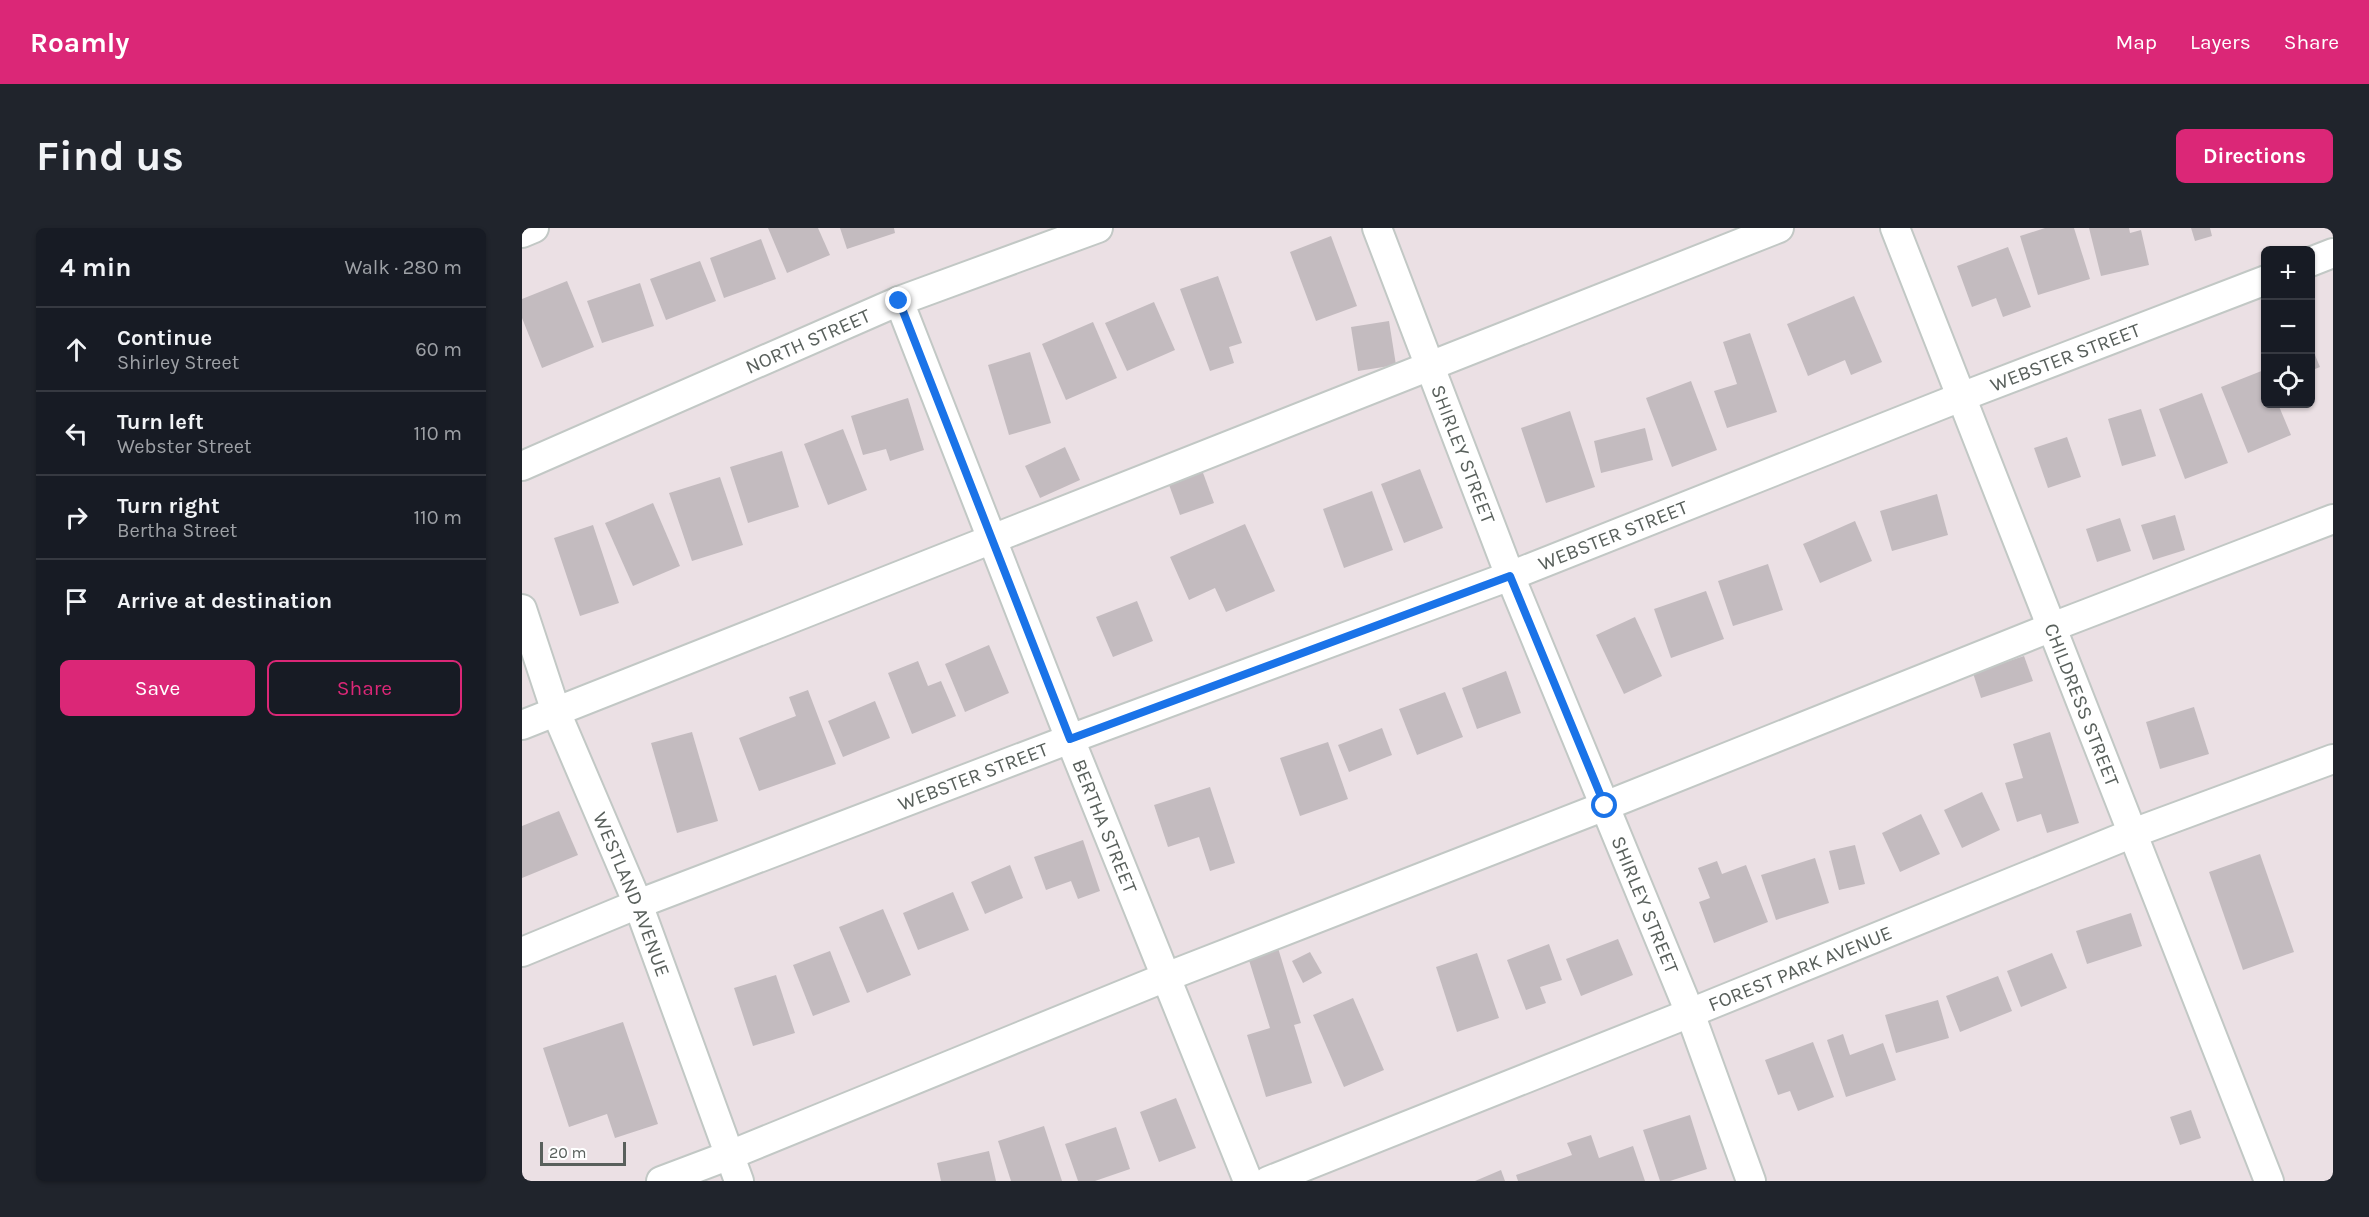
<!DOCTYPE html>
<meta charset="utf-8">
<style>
body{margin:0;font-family:Karla,sans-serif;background:#20242c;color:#f1f3f6}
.controls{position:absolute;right:18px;top:18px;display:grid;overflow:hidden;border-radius:9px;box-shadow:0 2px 4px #0004}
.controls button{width:54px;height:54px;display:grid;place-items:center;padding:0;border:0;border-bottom:2px solid #363941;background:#171b24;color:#f1f3f6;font:30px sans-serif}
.scale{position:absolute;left:18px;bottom:15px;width:86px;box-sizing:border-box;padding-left:6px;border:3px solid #59605c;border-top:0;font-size:16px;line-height:21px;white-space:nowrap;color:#59605c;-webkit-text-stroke:4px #fff;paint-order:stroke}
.stop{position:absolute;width:18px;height:18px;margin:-14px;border:4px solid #1a73e8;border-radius:50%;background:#fff}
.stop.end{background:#1a73e8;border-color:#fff;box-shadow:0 2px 6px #0008}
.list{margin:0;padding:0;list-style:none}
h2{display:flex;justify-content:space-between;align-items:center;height:78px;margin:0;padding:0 24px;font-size:26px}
h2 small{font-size:20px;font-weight:400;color:#9ea1a6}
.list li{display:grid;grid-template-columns:39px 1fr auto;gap:18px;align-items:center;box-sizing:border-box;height:84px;padding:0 24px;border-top:2px solid #363941}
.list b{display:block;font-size:22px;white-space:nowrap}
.list p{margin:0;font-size:20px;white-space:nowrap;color:#9ea1a6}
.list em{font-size:20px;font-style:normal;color:#9ea1a6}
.actions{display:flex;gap:12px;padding:18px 24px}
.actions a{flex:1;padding:14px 0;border:2px solid #db2777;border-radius:9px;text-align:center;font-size:21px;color:#db2777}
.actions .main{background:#db2777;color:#fff}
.icon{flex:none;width:33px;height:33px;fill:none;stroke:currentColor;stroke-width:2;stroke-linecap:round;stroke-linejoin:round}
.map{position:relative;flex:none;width:1811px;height:953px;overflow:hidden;border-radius:9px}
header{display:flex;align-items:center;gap:36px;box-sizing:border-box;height:84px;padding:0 30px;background:#db2777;color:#fff}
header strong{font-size:28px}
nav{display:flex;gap:33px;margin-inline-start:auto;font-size:21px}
.intro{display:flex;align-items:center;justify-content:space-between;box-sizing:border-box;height:144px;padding:0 36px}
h1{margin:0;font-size:42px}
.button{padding:15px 27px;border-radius:9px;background:#db2777;color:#fff;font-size:21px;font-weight:700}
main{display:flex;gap:36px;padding:0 36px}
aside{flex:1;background:#171b24;border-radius:9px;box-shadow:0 2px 4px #0004}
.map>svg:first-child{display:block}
</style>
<header>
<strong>Roamly</strong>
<nav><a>Map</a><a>Layers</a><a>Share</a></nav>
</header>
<div class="intro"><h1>Find us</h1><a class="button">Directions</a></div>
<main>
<aside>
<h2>4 min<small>Walk · 280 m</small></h2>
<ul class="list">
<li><svg class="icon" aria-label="ahead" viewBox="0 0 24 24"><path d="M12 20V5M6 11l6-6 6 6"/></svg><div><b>Continue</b><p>Shirley Street</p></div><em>60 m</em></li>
<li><svg class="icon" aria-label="left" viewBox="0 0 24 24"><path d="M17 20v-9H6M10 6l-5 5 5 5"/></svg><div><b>Turn left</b><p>Webster Street</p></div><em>110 m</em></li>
<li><svg class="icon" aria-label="right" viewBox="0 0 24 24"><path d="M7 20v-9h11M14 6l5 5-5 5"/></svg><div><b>Turn right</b><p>Bertha Street</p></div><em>110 m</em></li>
<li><svg class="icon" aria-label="arrive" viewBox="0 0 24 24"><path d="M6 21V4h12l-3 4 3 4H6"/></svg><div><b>Arrive at destination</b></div></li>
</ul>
<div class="actions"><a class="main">Save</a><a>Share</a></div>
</aside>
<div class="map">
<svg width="1811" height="953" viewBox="0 0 1811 953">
<rect width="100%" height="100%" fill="#ebe0e4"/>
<g fill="#c3bbbf">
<path d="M 246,0 L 296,0 L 308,27 L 265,45 Z"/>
<path d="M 318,0 L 372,0 L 373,5 L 325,21 Z"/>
<path d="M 1523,0 L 1552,0 L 1568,51 L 1516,67 L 1498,8 Z"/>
<path d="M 1567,0 L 1607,0 L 1608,5 L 1619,2 L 1627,37 L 1579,48 Z"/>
<path d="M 1669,0 L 1688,0 L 1690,8 L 1673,13 Z"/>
<path d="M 809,8 L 835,78 L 794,93 L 768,24 Z"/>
<path d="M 239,11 L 254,51 L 202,70 L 188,30 Z"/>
<path d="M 1486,19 L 1509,79 L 1481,89 L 1474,70 L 1450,79 L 1435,38 Z"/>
<path d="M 178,33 L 194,73 L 144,92 L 128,51 Z"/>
<path d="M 696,48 L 720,115 L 707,119 L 712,135 L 688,143 L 658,61 Z"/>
<path d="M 45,53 L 72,119 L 20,140 L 0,90 L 0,71 Z"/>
<path d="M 118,55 L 132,98 L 80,115 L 65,73 Z"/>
<path d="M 1332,68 L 1360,134 L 1329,147 L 1323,132 L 1286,148 L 1265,96 Z"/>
<path d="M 632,74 L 653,122 L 605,143 L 583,95 Z"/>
<path d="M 867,93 L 874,137 L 836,143 L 829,99 Z"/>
<path d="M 571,94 L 595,150 L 544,172 L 520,116 Z"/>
<path d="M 1228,105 L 1255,184 L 1205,200 L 1192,163 L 1215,156 L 1201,114 Z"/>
<path d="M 1788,115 L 1798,139 L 1788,143 Z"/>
<path d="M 508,124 L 529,195 L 487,207 L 466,137 Z"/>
<path d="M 1742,142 L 1744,176 L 1756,176 L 1769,207 L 1726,225 L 1699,159 Z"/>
<path d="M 1169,153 L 1195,222 L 1150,239 L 1124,170 Z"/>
<path d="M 1680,165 L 1706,235 L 1663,251 L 1637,181 Z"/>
<path d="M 386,170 L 402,222 L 368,233 L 364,221 L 341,227 L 329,188 Z"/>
<path d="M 1619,181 L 1634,228 L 1600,238 L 1586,191 Z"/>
<path d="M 1048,183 L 1073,259 L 1024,275 L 999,200 Z"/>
<path d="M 1123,200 L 1131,232 L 1079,245 L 1072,213 Z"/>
<path d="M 321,201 L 345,262 L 306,277 L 282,216 Z"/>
<path d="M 1545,209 L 1559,249 L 1526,260 L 1512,220 Z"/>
<path d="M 543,219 L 558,252 L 518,270 L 503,238 Z"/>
<path d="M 260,223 L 277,279 L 226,295 L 208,239 Z"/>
<path d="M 898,241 L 921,300 L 882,315 L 859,256 Z"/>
<path d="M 680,242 L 692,275 L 658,287 L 646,254 Z"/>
<path d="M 198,249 L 221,317 L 170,333 L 147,265 Z"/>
<path d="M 850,263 L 871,322 L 822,340 L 801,281 Z"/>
<path d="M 1415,266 L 1426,307 L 1370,323 L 1358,283 Z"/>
<path d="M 131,275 L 158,338 L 111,358 L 83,295 Z"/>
<path d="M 1653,287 L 1663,322 L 1631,332 L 1619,297 Z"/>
<path d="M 1598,290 L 1609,323 L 1575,334 L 1564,301 Z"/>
<path d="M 1333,293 L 1350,333 L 1298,355 L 1281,316 Z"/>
<path d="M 723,296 L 753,363 L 704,384 L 693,360 L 667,372 L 648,329 Z"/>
<path d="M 71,297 L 97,375 L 58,388 L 32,310 Z"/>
<path d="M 1246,336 L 1261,382 L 1211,398 L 1196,353 Z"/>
<path d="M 1184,363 L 1202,411 L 1149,430 L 1132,381 Z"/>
<path d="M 615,373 L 631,413 L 591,429 L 574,389 Z"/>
<path d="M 1113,389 L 1140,448 L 1102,466 L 1074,407 Z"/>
<path d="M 467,417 L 487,465 L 443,484 L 423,436 Z"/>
<path d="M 1502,428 L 1511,453 L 1459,470 L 1451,445 Z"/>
<path d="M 396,433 L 406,458 L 419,453 L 434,488 L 390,506 L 366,445 Z"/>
<path d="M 984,443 L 999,485 L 955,501 L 940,460 Z"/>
<path d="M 286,462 L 314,536 L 237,563 L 217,510 L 274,488 L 267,469 Z"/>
<path d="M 923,464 L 941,509 L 895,527 L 877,481 Z"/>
<path d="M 353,473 L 368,510 L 321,529 L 306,493 Z"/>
<path d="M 1672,479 L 1687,526 L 1638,541 L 1624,494 Z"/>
<path d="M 860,500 L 870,527 L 827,544 L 816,517 Z"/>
<path d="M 170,504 L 196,593 L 155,605 L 129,515 Z"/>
<path d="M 1528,504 L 1557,595 L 1525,605 L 1519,586 L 1495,594 L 1483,555 L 1501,550 L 1491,516 Z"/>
<path d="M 806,514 L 826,571 L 778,588 L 758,530 Z"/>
<path d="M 688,559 L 713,635 L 688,643 L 677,609 L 646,619 L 632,577 Z"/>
<path d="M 1460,564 L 1478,602 L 1440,620 L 1422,582 Z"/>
<path d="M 37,583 L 56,627 L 0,650 L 0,598 Z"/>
<path d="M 1399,586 L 1418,626 L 1378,644 L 1360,605 Z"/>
<path d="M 561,612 L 578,663 L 556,671 L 549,653 L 524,662 L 512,629 Z"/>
<path d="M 1333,617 L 1343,656 L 1317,662 L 1307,623 Z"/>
<path d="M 1738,626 L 1772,724 L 1721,742 L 1687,644 Z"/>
<path d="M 1293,630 L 1307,675 L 1254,692 L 1239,647 Z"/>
<path d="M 1195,633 L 1200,646 L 1224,637 L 1246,694 L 1192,715 L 1177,674 L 1188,670 L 1176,640 Z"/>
<path d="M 488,637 L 501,670 L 463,686 L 449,654 Z"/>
<path d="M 431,664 L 447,702 L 396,722 L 381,685 Z"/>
<path d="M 361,681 L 389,747 L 345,765 L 317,699 Z"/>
<path d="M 1609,685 L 1620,718 L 1565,736 L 1554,703 Z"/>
<path d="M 1096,711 L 1111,747 L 1059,768 L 1044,731 Z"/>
<path d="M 1027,716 L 1040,752 L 1018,759 L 1024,775 L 1004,782 L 985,732 Z"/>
<path d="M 756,720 L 779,795 L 772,797 L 790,855 L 744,869 L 725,807 L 748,800 L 726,729 Z"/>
<path d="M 308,723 L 328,774 L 291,788 L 271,737 Z"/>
<path d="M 788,724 L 800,745 L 781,755 L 770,733 Z"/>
<path d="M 955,725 L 977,790 L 935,804 L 914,739 Z"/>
<path d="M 1530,725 L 1545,760 L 1499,779 L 1485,743 Z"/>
<path d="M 254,747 L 273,805 L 231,818 L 212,760 Z"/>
<path d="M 1476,748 L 1490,783 L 1438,804 L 1424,768 Z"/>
<path d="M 831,770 L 862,842 L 822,859 L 791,787 Z"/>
<path d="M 1416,772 L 1427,810 L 1374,825 L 1363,787 Z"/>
<path d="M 101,794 L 136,896 L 93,910 L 85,886 L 47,899 L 21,820 Z"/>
<path d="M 1321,806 L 1328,827 L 1361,815 L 1374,852 L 1324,869 L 1305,812 Z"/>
<path d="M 1291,814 L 1312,869 L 1276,883 L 1268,863 L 1256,867 L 1243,832 Z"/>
<path d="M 654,870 L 674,920 L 637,934 L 618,884 Z"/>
<path d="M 1669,882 L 1679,910 L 1658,917 L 1648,889 Z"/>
<path d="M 1168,887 L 1185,941 L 1148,953 L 1138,953 L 1121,902 Z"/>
<path d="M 522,898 L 540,953 L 489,953 L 476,913 Z"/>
<path d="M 594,899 L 608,941 L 573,953 L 556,953 L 543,916 Z"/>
<path d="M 1069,907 L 1077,930 L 1111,918 L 1123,953 L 996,953 L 994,947 L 1050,927 L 1045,915 Z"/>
<path d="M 467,923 L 474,953 L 419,953 L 415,935 Z"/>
<path d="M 979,942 L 983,953 L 953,953 Z"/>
</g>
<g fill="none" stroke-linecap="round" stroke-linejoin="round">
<defs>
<g id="minor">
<path id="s1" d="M 855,0 L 988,348 L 1168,785 L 1229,953"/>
<path id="s2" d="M 1373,0 L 1747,953"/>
<path d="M 0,5 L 12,0"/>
<path d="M 1788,34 L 1811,25"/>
<path id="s3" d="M 377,73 L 548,511 L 726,953"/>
<path id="s4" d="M 0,238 L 377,73 L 576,0"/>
<path id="s5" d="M 0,381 L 34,484 L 116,676 L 217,953"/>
<path d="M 0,497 L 1257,0"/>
<path id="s6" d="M 0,724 L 116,676 L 548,511 L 988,348 L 1439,169 L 1744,52"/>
<path d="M 139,953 L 208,927 L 644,749 L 1083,578 L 1530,399 L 1811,291"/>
<path id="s7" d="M 746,953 L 1168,785 L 1611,605 L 1811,531"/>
</g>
</defs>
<use href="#minor" stroke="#c2c8c5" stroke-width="32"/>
<use href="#minor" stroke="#fff" stroke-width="28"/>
</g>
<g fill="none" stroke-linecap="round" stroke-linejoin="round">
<path stroke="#1a73e8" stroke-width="8" d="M 377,73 L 548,511 L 988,348 L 1083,578"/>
</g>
<g text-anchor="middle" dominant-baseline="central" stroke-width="6" stroke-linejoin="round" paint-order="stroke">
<g font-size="20" fill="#59605c" stroke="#fff">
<text stroke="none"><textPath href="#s4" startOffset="312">NORTH STREET</textPath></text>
<text stroke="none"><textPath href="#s6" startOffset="1654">WEBSTER STREET</textPath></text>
<text stroke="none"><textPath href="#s1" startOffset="242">SHIRLEY STREET</textPath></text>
<text stroke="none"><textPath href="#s6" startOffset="1168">WEBSTER STREET</textPath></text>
<text stroke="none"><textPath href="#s2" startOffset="512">CHILDRESS STREET</textPath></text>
<text stroke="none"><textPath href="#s6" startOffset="484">WEBSTER STREET</textPath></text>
<text stroke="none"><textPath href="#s3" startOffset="564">BERTHA STREET</textPath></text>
<text stroke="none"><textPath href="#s5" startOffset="306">WESTLAND AVENUE</textPath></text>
<text stroke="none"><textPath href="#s1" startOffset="728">SHIRLEY STREET</textPath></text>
<text stroke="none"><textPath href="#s7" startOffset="573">FOREST PARK AVENUE</textPath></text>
</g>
</g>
</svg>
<div class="controls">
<button>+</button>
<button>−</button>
<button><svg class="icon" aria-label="locate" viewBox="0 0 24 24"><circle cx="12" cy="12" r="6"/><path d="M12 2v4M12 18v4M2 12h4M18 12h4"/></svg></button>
</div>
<div class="scale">20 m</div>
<div class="stop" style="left:1083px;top:578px"></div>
<div class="stop end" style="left:377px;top:73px"></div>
</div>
</main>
